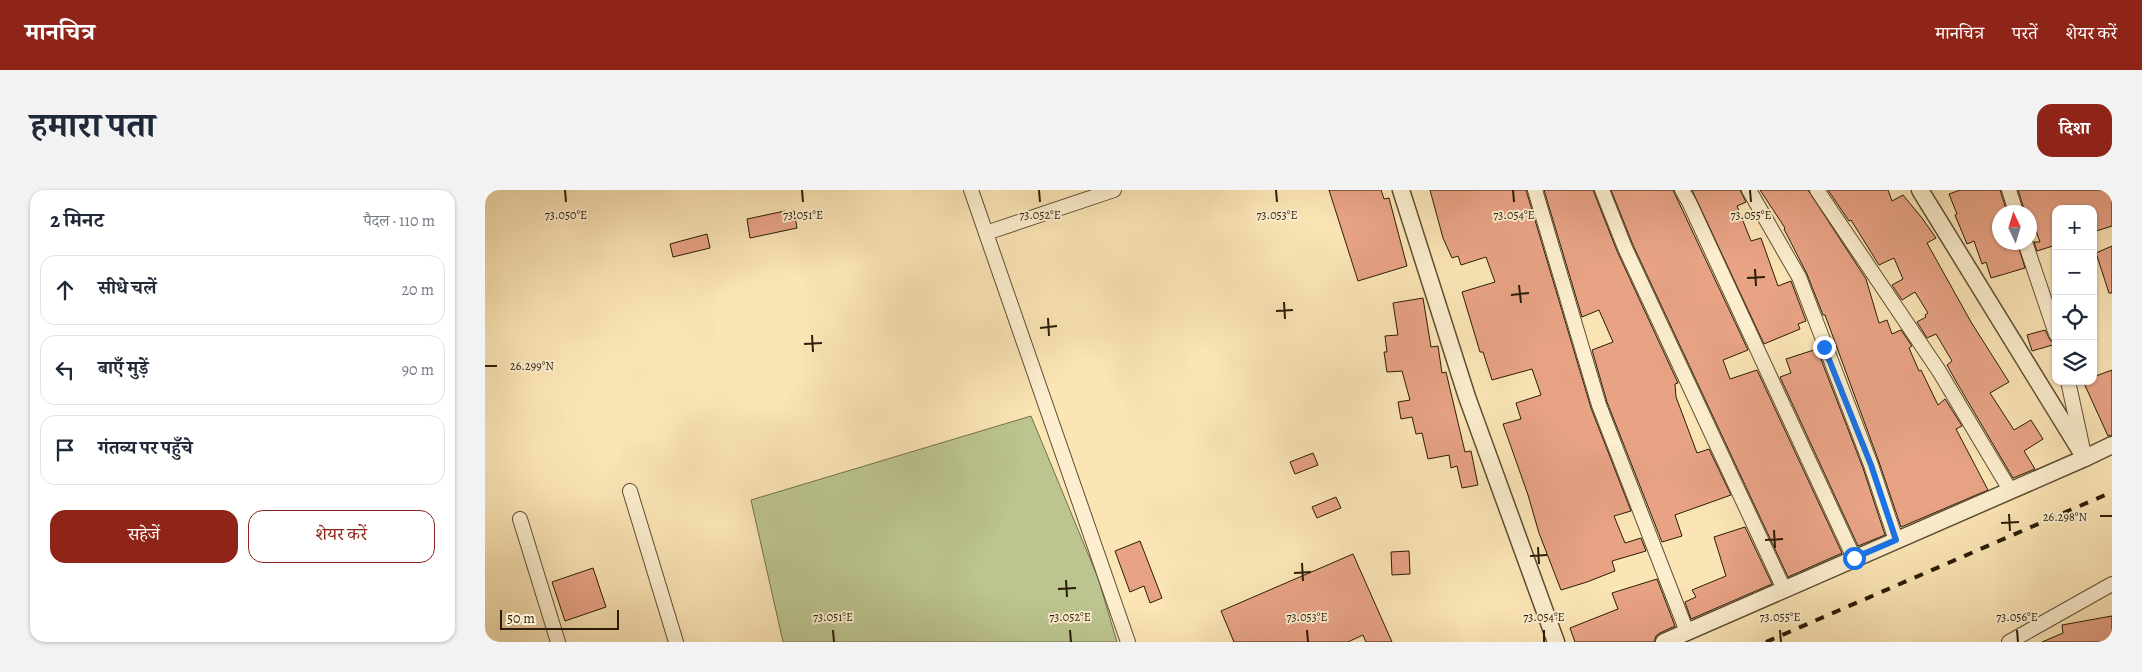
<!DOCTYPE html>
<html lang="hi">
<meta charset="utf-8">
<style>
body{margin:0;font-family:Alegreya,"Noto Serif Devanagari",serif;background:#f2f2f3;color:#1f2937}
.controls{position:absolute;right:15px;top:15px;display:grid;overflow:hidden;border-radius:10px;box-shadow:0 1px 4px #0004}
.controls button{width:45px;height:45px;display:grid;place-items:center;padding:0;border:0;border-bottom:1px solid #e0e1e3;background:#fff;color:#1f2937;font:25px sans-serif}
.compass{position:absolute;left:1507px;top:15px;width:45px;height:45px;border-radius:50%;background:#fff;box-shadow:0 1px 4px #0004;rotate:356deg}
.scale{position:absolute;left:15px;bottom:12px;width:119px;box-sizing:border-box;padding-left:5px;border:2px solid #2a1c07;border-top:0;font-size:14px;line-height:18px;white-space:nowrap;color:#2a1c07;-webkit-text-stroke:4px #fceecf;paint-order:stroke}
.stop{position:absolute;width:15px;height:15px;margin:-11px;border:4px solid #1a73e8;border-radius:50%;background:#fff}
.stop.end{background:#1a73e8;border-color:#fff;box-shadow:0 1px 5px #0008}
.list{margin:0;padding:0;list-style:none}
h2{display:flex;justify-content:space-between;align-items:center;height:65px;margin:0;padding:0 20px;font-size:21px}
h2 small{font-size:16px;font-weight:400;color:#747a83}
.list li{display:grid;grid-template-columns:32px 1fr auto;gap:15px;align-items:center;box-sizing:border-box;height:70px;margin:0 10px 10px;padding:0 10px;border:1px solid #e0e1e3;border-radius:15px}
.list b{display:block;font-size:19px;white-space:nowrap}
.list em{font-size:16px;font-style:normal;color:#747a83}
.actions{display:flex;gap:10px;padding:15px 20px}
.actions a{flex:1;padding:11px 0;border:1px solid #8f2418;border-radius:15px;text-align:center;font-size:18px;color:#8f2418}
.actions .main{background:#8f2418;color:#fff}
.icon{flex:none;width:28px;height:28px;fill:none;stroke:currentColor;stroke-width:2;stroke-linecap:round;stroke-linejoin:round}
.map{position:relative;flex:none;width:1627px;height:452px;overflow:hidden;border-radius:15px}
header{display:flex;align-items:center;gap:30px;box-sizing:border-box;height:70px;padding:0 25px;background:#8f2418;color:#fff}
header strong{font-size:24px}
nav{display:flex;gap:28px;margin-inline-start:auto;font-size:18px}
.intro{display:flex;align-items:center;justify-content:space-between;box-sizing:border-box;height:120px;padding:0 30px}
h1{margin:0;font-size:35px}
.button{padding:12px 22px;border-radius:15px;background:#8f2418;color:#fff;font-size:18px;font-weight:700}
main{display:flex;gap:30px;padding:0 30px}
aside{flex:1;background:#fff;border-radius:15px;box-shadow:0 1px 4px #0004}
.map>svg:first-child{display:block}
</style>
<header>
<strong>मानचित्र</strong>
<nav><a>मानचित्र</a><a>परतें</a><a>शेयर करें</a></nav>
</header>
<div class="intro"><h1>हमारा पता</h1><a class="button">दिशा</a></div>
<main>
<aside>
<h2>2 मिनट<small>पैदल · 110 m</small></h2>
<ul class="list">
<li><svg class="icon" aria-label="ahead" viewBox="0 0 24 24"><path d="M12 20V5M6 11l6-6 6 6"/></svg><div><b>सीधे चलें</b></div><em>20 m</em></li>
<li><svg class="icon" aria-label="left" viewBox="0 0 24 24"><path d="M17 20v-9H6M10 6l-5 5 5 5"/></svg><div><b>बाएँ मुड़ें</b></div><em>90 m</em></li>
<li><svg class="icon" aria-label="arrive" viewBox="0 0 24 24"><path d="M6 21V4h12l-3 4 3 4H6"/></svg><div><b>गंतव्य पर पहुँचे</b></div></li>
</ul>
<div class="actions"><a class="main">सहेजें</a><a>शेयर करें</a></div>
</aside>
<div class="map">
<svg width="1627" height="452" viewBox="0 0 1627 452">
<rect width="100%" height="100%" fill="#fbe5b5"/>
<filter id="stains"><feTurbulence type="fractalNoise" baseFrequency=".004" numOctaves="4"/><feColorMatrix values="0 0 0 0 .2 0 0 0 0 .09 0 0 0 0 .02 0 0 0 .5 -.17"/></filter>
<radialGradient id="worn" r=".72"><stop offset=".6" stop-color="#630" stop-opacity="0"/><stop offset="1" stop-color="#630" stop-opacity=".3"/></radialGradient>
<path fill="#bcc58f" stroke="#73704b" d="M 546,226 L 613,388 L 632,452 L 298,452 L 266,310 Z"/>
<g fill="#e8a385" stroke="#2a1c07">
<path d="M 844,0 L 896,0 L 899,9 L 904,8 L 922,76 L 873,91 Z"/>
<path d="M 945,0 L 1041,0 L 1106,218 L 1146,321 L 1129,326 L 1140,353 L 1156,348 L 1161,361 L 1127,371 L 1130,381 L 1102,392 L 1076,400 L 1054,343 L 1043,305 L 1018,234 L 1036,229 L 1031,213 L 1056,205 L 1047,179 L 1007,190 L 998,162 L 995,162 L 977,102 L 1010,92 L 1001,67 L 976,75 L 973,66 L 967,68 L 958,48 Z"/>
<path d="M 1059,0 L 1108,0 L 1132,61 L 1193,193 L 1190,194 L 1191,207 L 1212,263 L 1224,259 L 1246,305 L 1190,325 L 1197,346 L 1177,352 L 1122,212 L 1107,160 L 1128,152 L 1114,120 L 1097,127 Z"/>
<path d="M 1126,0 L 1188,0 L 1263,160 L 1238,170 L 1245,189 L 1272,180 L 1357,363 L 1303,387 L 1148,55 Z"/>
<path d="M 1207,0 L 1255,0 L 1261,12 L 1252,16 L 1266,51 L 1276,48 L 1293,96 L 1306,91 L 1321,131 L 1313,134 L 1315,139 L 1279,154 Z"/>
<path d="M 1275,0 L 1323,0 L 1381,89 L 1394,133 L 1402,130 L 1407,144 L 1416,140 L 1427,156 L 1424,158 L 1434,181 L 1436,180 L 1453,215 L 1460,209 L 1477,236 L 1471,239 L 1503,300 L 1416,337 L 1394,272 L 1340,125 L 1338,125 L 1322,84 L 1299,39 L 1300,38 Z"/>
<path d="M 1343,0 L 1403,0 L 1407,11 L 1418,5 L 1437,28 L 1451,48 L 1442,53 L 1486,132 L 1524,192 L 1505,203 L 1529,240 L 1546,230 L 1558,249 L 1539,261 L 1550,279 L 1528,288 L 1472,193 L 1462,175 L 1467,171 L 1451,144 L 1442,148 L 1432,132 L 1441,127 L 1440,125 L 1443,123 L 1430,102 L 1417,110 L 1407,95 L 1418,89 L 1409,68 L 1394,75 L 1366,30 L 1364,31 Z"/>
<path d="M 1475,0 L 1515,0 L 1522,22 L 1514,22 L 1514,52 L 1532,52 L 1540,78 L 1506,88 L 1501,72 L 1497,74 L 1489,51 L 1482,54 L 1470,25 L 1472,24 L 1464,4 Z"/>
<path d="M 1533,0 L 1627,0 L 1627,36 L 1608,42 L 1608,19 L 1571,19 L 1571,55 L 1552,61 L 1549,52 L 1555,52 L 1544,22 L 1540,22 Z"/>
<path d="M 300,21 L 301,23 L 309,21 L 312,38 L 265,48 L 262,29 Z"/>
<path d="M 222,44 L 225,58 L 188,67 L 185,54 Z"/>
<path d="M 1627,56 L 1627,103 L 1624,103 L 1611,63 Z"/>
<path d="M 938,108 L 946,157 L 953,156 L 957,183 L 961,182 L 980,262 L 986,261 L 993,295 L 977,298 L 972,276 L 966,278 L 964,265 L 943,269 L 937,243 L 931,244 L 927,227 L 916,229 L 913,212 L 925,210 L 917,181 L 902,182 L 899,162 L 902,162 L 900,146 L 913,145 L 908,113 Z"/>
<path d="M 1560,140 L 1565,150 L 1571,154 L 1547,161 L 1542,145 Z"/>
<path d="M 1332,159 L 1378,278 L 1400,345 L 1373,356 L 1295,187 L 1306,183 L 1301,169 Z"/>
<path d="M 1627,180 L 1627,245 L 1623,246 L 1598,191 L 1608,191 L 1608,187 Z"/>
<path d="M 828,263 L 833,275 L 810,284 L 805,272 Z"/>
<path d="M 851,307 L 856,318 L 832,328 L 827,317 Z"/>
<path d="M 1260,337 L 1287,394 L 1206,429 L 1200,412 L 1211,407 L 1207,400 L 1241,386 L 1229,347 Z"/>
<path d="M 655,351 L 677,408 L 665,413 L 659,396 L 645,402 L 630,361 Z"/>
<path d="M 924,361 L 925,384 L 907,385 L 906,362 Z"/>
<path d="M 868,364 L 907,452 L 881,452 L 878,445 L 863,452 L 749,452 L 736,421 Z"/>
<path d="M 108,378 L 121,417 L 80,431 L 67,392 Z"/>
<path d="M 1172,389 L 1190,436 L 1175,443 L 1171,446 L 1169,452 L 1090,452 L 1085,438 L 1133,419 L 1127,403 Z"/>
<path d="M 1627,426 L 1627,452 L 1557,452 L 1578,443 L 1577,435 Z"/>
</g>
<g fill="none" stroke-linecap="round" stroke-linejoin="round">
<defs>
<g id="minor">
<path d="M 486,0 L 643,452"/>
<path d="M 1050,0 L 1114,215 L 1202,442"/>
<path d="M 1117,0 L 1140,58 L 1299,399"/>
<path d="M 1197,0 L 1204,12 L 1369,368"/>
<path d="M 1264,0 L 1314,87 L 1386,275 L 1411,350"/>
<path d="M 1332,0 L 1454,181 L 1525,300"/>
<path d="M 1524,0 L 1531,22"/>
<path d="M 501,43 L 629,0"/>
<path d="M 1540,52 L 1571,144"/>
<path d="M 1583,191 L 1598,260"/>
<path d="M 145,301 L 191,452"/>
<path d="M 35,329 L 73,452"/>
<path d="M 1524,452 L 1627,394"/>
</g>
<g id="tertiary">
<path d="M 916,0 L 982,207 L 1071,452"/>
<path d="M 1435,0 L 1600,268"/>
<path d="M 1179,452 L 1600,268 L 1627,255"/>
</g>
</defs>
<use href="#minor" stroke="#5e4e32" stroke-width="16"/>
<use href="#tertiary" stroke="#5e4e32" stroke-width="19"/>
<use href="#minor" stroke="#fceecf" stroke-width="14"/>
<use href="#tertiary" stroke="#fceecf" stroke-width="16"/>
<path stroke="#2a1c07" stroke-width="4" stroke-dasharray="9 9" stroke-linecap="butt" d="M 1281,452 L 1627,302"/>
</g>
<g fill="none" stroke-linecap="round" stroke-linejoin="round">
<path stroke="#1a73e8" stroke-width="6" d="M 1339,157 L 1386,275 L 1411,350 L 1369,368"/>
</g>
<path fill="none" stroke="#2a1c07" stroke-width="2" d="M 80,0 L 81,12M 317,0 L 318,12M 554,0 L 555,12M 791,0 L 792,12M 1028,0 L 1029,12M 1265,0 L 1266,12M 1270,79 L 1271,96M 1262,88 L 1280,87M 1034,95 L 1036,113M 1026,105 L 1044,103M 799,112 L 800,129M 791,121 L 808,120M 563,128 L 564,146M 555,138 L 572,136M 327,145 L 328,162M 319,154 L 337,153M 0,176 L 12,176M 1524,324 L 1525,341M 1615,326 L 1627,326M 1516,333 L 1534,332M 1289,340 L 1290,358M 1280,350 L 1298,349M 1053,357 L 1054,374M 1045,366 L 1062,365M 817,373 L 818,391M 809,383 L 826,382M 581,390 L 582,407M 573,399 L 591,398M 348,440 L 349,452M 585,440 L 586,452M 822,440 L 823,452M 1059,440 L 1059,452M 1295,440 L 1296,452M 1532,440 L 1533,452"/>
<g font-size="12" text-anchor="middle" fill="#2a1c07" stroke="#fceecf" stroke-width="4" stroke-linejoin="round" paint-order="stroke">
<text x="81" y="29">73.050°E</text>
<text x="318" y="29">73.051°E</text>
<text x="555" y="29">73.052°E</text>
<text x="792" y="29">73.053°E</text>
<text x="1029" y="29">73.054°E</text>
<text x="1266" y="29">73.055°E</text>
<text x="47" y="180">26.299°N</text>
<text x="1580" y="331">26.298°N</text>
<text x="348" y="431">73.051°E</text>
<text x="585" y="431">73.052°E</text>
<text x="822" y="431">73.053°E</text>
<text x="1059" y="431">73.054°E</text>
<text x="1295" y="431">73.055°E</text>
<text x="1532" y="431">73.056°E</text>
</g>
<rect width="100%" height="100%" filter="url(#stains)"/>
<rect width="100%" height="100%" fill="url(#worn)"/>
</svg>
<div class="controls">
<button>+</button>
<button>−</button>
<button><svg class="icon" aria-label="locate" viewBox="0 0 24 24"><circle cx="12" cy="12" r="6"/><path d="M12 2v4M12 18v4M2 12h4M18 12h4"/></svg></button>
<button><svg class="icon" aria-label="layers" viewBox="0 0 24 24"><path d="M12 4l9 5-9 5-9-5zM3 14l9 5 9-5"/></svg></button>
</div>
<svg class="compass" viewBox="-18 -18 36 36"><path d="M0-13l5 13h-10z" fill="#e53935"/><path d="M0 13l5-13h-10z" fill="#747a83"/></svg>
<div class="scale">50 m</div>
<div class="stop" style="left:1369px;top:368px"></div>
<div class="stop end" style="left:1339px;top:157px"></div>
</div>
</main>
